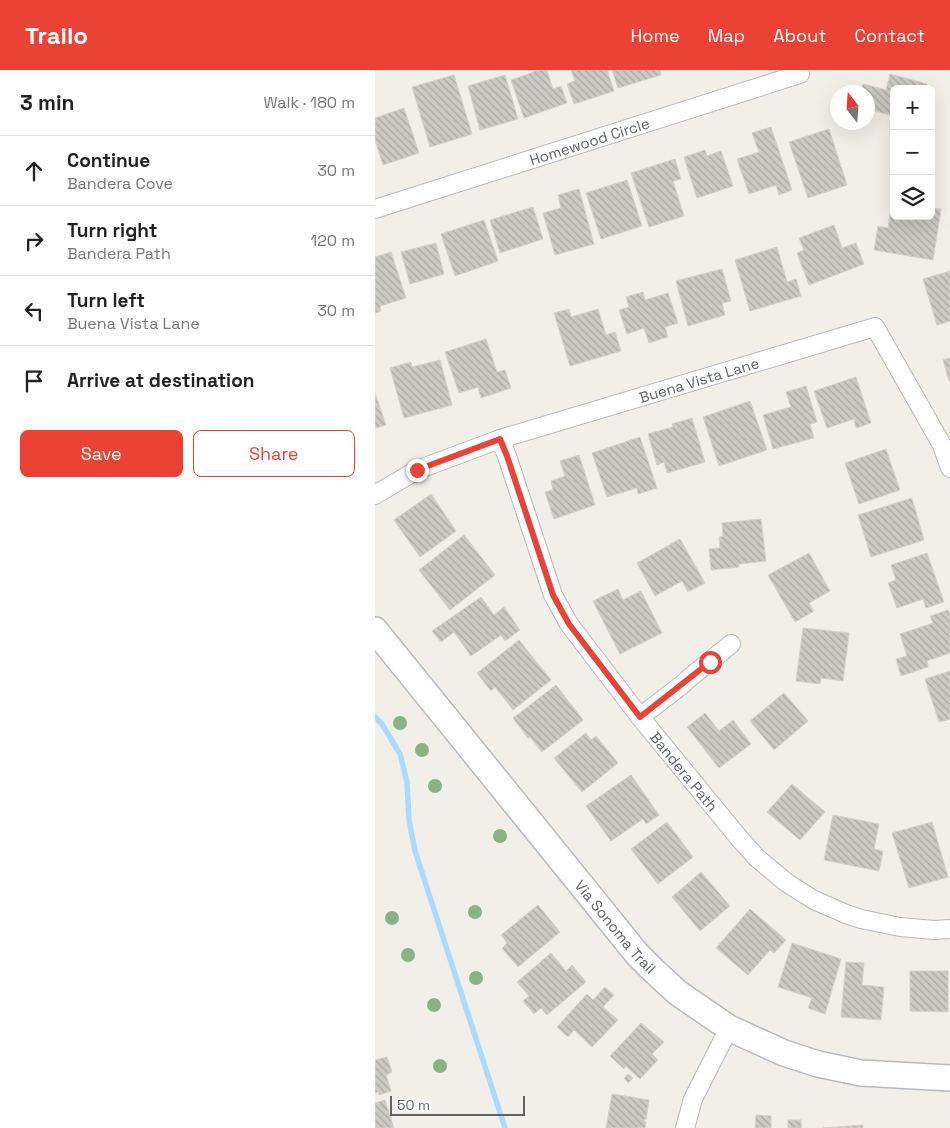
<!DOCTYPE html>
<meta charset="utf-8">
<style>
body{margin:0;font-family:"Space Grotesk",sans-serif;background:#f2f2f2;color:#222}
.controls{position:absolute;right:15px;top:15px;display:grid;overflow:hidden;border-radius:8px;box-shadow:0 5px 20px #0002}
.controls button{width:45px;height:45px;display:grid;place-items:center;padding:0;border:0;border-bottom:1px solid #e0e0e0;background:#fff;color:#222;font:25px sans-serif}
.compass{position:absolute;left:455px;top:15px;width:45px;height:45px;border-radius:50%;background:#fff;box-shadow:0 5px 20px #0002;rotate:343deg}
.scale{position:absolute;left:15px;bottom:12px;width:135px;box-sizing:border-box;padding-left:5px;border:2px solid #5f6368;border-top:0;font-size:14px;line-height:18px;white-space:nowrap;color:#5f6368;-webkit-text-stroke:4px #fff;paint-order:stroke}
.stop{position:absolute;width:15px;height:15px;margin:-11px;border:4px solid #ea4335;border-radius:50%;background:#fff}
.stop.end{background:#ea4335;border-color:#fff;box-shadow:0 1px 5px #0008}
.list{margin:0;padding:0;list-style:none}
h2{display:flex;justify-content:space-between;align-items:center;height:65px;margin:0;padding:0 20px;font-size:21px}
h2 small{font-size:16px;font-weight:400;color:#767676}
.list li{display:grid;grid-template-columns:32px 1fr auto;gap:15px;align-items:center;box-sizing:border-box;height:70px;padding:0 20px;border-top:1px solid #e0e0e0}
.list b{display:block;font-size:19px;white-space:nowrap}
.list p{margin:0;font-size:16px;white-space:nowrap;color:#767676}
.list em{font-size:16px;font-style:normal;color:#767676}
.actions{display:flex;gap:10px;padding:15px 20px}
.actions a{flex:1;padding:11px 0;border:1px solid #ea4335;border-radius:8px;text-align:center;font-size:18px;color:#ea4335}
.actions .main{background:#ea4335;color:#fff}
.icon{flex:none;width:28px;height:28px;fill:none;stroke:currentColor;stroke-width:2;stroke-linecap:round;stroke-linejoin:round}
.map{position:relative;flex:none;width:575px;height:1058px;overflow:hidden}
header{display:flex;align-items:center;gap:30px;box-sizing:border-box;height:70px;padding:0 25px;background:#ea4335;color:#fff}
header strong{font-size:24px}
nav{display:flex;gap:28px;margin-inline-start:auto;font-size:18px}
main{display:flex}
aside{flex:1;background:#fff}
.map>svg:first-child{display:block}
</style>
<header>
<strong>Trailo</strong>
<nav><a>Home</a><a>Map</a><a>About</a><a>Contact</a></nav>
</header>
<main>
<aside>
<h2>3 min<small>Walk · 180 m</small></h2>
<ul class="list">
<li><svg class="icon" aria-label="ahead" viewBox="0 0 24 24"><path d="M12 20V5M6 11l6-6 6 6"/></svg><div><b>Continue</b><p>Bandera Cove</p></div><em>30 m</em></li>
<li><svg class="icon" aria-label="right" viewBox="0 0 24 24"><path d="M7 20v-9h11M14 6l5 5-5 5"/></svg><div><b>Turn right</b><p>Bandera Path</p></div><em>120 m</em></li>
<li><svg class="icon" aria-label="left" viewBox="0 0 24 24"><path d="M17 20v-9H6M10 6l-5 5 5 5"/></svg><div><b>Turn left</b><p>Buena Vista Lane</p></div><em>30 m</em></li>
<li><svg class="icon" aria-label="arrive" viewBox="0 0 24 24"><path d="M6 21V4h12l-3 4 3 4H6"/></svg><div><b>Arrive at destination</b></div></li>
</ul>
<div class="actions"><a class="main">Save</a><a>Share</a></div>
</aside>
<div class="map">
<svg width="575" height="1058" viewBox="0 0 575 1058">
<defs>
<pattern id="building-back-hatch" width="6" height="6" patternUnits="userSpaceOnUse" patternTransform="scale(1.25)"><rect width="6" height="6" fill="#cccac5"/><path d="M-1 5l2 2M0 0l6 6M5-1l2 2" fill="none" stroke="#a9a8a4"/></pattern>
</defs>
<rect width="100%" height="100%" fill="#f1efe8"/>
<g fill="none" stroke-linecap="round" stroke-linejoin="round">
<path stroke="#aadaff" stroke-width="5.5" d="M 0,647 L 7,654 L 25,684 L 32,712 L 34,750 L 40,781 L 130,1058"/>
</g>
<g fill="url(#building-back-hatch)" stroke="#d6d1c6">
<path d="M 164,0 L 172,0 L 178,19 L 186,16 L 192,33 L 149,48 L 136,10 Z"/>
<path d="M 196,0 L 232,0 L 239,21 L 199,34 L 192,14 L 200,11 Z"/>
<path d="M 237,0 L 285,0 L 286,5 L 243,18 Z"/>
<path d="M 515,4 L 552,14 L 551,19 L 519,19 L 519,46 L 492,39 L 492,22 L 485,22 L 488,14 L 511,20 Z"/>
<path d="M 79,5 L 97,64 L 55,77 L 37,17 Z"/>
<path d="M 130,5 L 143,49 L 105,60 L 93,16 Z"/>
<path d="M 29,38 L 44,83 L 8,95 L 0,70 L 0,48 Z"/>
<path d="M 396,57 L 417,120 L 404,125 L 401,115 L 374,124 L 362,89 L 384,82 L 377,63 Z"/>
<path d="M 454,59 L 472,115 L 433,128 L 414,72 Z"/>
<path d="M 330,80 L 332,86 L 346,81 L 358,116 L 322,128 L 309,87 Z"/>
<path d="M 300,89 L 306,109 L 298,111 L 309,146 L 274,157 L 256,103 Z"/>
<path d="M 252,110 L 267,156 L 226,169 L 211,123 Z"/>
<path d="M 204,119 L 219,174 L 180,185 L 168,143 L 186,138 L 183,125 Z"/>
<path d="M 517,131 L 519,132 L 519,146 L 556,146 L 556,138 L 566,139 L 558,190 L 499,180 L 503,156 L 513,158 Z"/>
<path d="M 158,137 L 168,169 L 125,183 L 115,150 Z"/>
<path d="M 109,150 L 123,191 L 80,206 L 66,164 Z"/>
<path d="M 459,155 L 467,178 L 481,173 L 489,194 L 434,215 L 422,183 L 429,180 L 424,168 Z"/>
<path d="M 61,173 L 69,204 L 35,214 L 26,182 Z"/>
<path d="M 402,177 L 412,212 L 421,209 L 426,226 L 375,241 L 360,190 Z"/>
<path d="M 16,182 L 31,228 L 5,236 L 6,241 L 0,243 L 0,187 Z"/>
<path d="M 347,199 L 356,231 L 347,233 L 350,245 L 313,256 L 301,211 Z"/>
<path d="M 575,201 L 575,251 L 562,255 L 548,209 Z"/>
<path d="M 268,222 L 270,230 L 293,223 L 303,253 L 290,257 L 293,267 L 274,273 L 269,258 L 252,264 L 244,240 L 254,237 L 251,227 Z"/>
<path d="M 194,239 L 196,247 L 223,239 L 231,265 L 240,262 L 246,281 L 195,296 L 179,243 Z"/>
<path d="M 111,269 L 122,302 L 130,300 L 136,318 L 106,328 L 103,317 L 84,323 L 70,282 Z"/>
<path d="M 575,288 L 575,310 L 574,311 L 568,290 Z"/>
<path d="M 65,290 L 77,335 L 29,348 L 15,298 L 36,292 L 37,297 Z"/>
<path d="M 481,307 L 496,353 L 481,358 L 479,349 L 452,358 L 439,321 Z"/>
<path d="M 431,316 L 442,352 L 435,354 L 439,368 L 398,379 L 388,345 L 416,337 L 411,322 Z"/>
<path d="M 0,323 L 11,355 L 0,358 Z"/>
<path d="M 375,331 L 392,380 L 344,396 L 328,347 Z"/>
<path d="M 317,348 L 330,392 L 292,403 L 289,392 L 282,395 L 273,364 L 298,357 L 297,354 Z"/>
<path d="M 265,367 L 282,418 L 263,424 L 262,418 L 232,427 L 217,383 Z"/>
<path d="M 511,379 L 525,420 L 484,434 L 470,393 Z"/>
<path d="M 204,385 L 220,435 L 179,449 L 170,422 L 178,420 L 176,411 L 190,406 L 185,391 Z"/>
<path d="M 56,424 L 81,461 L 45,487 L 19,450 Z"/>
<path d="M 537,428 L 549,470 L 496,487 L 483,445 Z"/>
<path d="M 386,449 L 391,491 L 364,494 L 364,497 L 336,500 L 334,479 L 345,478 L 344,467 L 348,466 L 347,453 Z"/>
<path d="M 89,465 L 120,505 L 75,540 L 44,500 Z"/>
<path d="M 305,469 L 330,513 L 313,522 L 307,511 L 280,526 L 262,493 Z"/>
<path d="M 434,483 L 455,521 L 434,533 L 439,541 L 420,552 L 393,505 Z"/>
<path d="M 552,483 L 569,532 L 551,538 L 548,529 L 522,538 L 513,513 L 521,510 L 516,495 Z"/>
<path d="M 243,519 L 248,530 L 266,521 L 287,563 L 245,584 L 218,531 Z"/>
<path d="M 106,527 L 119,545 L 129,537 L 145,560 L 130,571 L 126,565 L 96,586 L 79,562 L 66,572 L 57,561 Z"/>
<path d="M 573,540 L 575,546 L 575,583 L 552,591 L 553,597 L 526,606 L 521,589 L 532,586 L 525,564 L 558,553 L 555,546 Z"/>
<path d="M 428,558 L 474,563 L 468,611 L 446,608 L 445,614 L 421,611 Z"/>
<path d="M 144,570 L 176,610 L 138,640 L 120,617 L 116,621 L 102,603 Z"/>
<path d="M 575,601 L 575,649 L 564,652 L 550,609 Z"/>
<path d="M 181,615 L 208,650 L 167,682 L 155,667 L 153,668 L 138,648 Z"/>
<path d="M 409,623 L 433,651 L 399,680 L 375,651 Z"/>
<path d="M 330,643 L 344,661 L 358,650 L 376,674 L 344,698 L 312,657 Z"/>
<path d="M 211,663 L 216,670 L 221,666 L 243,693 L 207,722 L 179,688 Z"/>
<path d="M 256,705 L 284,745 L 271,754 L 268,749 L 236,771 L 211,736 Z"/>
<path d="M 417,714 L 450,742 L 425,770 L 392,742 Z"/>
<path d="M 458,745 L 504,754 L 499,779 L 508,781 L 504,801 L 449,790 Z"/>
<path d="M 292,752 L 318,787 L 283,814 L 256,779 Z"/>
<path d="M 557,752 L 573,807 L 534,818 L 517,763 Z"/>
<path d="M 326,802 L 355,836 L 325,861 L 297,827 Z"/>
<path d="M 163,835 L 185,862 L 143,897 L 127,878 L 132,873 L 126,865 Z"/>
<path d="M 375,839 L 411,870 L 399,883 L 395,880 L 373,905 L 341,878 Z"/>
<path d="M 417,873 L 466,889 L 450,944 L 433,938 L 437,928 L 403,917 Z"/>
<path d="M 176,883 L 191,901 L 197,895 L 211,912 L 172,945 L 166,938 L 159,944 L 148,931 L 154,926 L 142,912 Z"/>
<path d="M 471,892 L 489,893 L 487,915 L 509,917 L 506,950 L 466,947 Z"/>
<path d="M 535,901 L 573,901 L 573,942 L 535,941 Z"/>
<path d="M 230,917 L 239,925 L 228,937 L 243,950 L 217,977 L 199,960 L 193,967 L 182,957 L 212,924 L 218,930 Z"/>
<path d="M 266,953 L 289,972 L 277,984 L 283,990 L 265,1009 L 251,996 L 249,999 L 235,986 Z"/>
<path d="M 12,987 L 17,1002 L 11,1005 L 16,1021 L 4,1025 L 3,1022 L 0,1023 L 0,990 Z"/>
<path d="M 253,1004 L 258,1008 L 253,1013 L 249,1008 Z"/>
<path d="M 237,1024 L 274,1030 L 271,1050 L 269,1049 L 269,1052 L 271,1052 L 270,1058 L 231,1058 Z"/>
<path d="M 10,1030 L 19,1058 L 0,1058 L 0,1033 Z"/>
<path d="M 381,1045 L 396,1046 L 396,1058 L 380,1058 Z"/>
<rect x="413" y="1050" width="13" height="8"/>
<path d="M 488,1055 L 488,1058 L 448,1058 Z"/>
</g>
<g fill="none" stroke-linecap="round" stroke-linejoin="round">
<defs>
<g id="street">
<path id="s1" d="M 0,139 L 425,4 L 424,0"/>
<path id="s2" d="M 125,369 L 132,386 L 178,525 L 194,554 L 265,647 L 364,768 L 382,788 L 412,813 L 439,830 L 471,844 L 486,849 L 525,857 L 559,860 L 575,859"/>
<path id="s3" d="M 0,425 L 42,400 L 125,369 L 500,257 L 567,375 L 575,398"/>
<path d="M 265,647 L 308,614 L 312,610 L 356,574"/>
<path d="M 310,1058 L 318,1029 L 354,958"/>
</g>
<g id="secondary">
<path id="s4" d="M 0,560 L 262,884 L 280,902 L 303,923 L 354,958 L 409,983 L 443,994 L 486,1003 L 575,1008"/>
</g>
</defs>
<use href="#street" stroke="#b5b8bc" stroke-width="20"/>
<use href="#secondary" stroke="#b6babf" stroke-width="28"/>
<use href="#street" stroke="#fff" stroke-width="18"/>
<use href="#secondary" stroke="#fff" stroke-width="25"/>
</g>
<g fill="#89b387">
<circle cx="25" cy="653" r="7"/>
<circle cx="47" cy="680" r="7"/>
<circle cx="60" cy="716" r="7"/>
<circle cx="125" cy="766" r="7"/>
<circle cx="100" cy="842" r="7"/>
<circle cx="17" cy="848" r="7"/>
<circle cx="33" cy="885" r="7"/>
<circle cx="101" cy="908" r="7"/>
<circle cx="59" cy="935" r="7"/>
<circle cx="65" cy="996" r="7"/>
</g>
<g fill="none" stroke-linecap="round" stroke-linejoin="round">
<path stroke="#ea4335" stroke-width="6" d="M 42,400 L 125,369 L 132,386 L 178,525 L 194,554 L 265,647 L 335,592"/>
</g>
<g text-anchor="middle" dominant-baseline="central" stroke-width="4.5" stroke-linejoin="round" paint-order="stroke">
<g font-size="15" fill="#5f6368" stroke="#fff">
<text stroke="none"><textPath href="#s1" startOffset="225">Homewood Circle</textPath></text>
<text stroke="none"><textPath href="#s3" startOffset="345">Buena Vista Lane</textPath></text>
<text stroke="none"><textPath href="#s2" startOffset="385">Bandera Path</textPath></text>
<text stroke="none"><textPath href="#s4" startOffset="382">Via Sonoma Trail</textPath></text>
</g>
</g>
</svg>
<div class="controls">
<button>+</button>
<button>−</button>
<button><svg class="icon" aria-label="layers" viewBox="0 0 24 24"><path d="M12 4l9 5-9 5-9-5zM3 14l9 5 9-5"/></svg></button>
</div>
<svg class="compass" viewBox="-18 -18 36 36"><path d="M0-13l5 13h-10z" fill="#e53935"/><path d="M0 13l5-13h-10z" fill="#767676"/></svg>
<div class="scale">50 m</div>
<div class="stop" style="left:335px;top:592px"></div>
<div class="stop end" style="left:42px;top:400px"></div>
</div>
</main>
